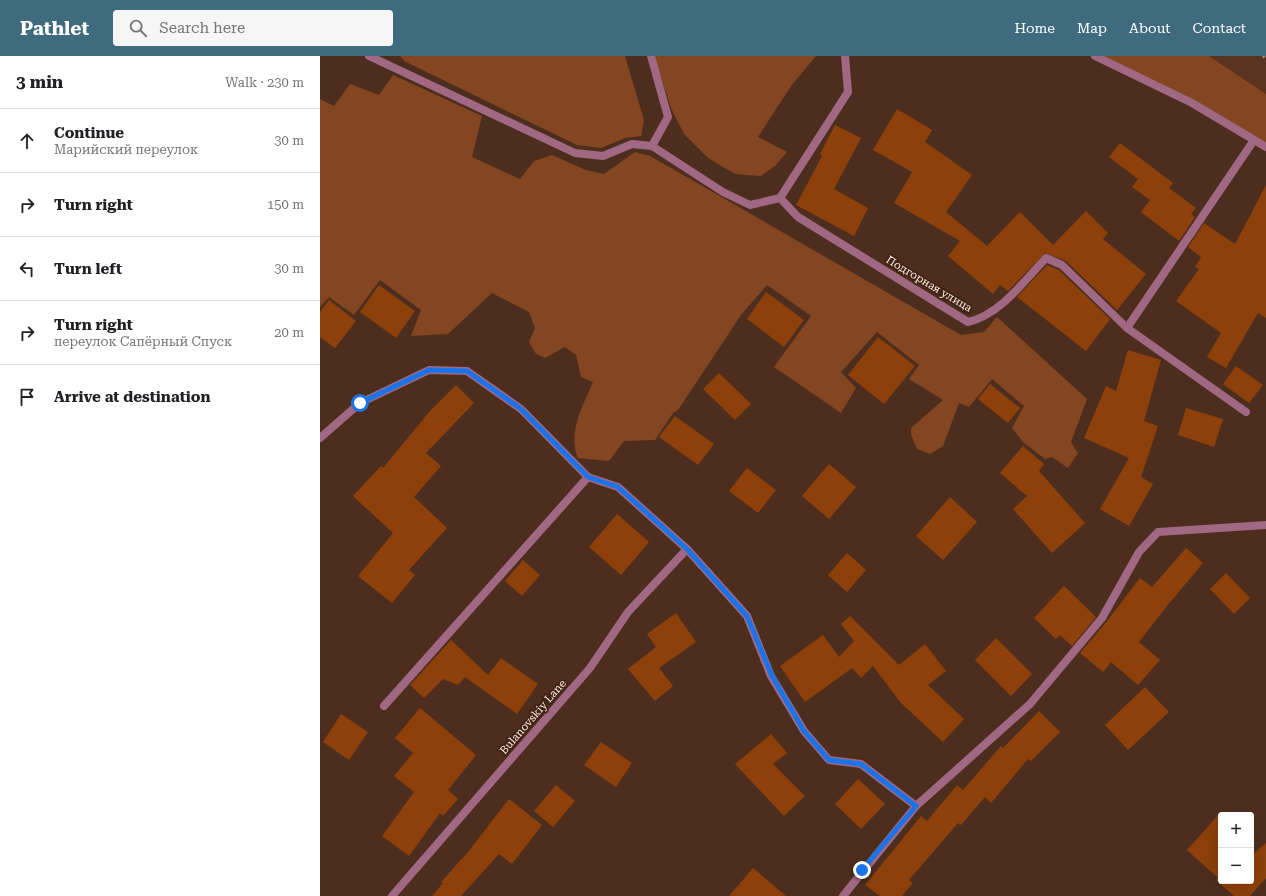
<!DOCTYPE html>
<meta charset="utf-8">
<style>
body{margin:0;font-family:"Roboto Serif",serif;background:#f6f6f6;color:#202124}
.controls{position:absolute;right:12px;bottom:12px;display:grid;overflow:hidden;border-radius:4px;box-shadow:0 4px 16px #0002}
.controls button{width:36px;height:36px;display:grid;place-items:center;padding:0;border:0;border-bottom:1px solid #e0e0e0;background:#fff;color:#202124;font:20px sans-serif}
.stop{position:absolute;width:12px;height:12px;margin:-9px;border:3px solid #1a73e8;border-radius:50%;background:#fff}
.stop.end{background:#1a73e8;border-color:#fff;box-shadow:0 1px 4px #0008}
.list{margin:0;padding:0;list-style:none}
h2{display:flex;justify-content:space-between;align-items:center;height:52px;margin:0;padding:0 16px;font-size:17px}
h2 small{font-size:13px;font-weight:400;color:#757577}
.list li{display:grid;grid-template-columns:26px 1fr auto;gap:12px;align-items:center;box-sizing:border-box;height:64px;padding:0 16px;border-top:1px solid #e0e0e0}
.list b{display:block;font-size:15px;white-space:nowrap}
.list p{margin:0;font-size:13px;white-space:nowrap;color:#757577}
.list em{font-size:13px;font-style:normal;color:#757577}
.icon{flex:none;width:22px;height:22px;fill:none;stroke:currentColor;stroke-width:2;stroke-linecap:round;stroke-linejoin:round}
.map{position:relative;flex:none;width:946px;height:840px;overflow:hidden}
header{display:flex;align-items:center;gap:24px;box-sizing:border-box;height:56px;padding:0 20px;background:#3f6b7f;color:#fff}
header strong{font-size:19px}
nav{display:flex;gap:22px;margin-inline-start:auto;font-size:14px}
.search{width:280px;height:36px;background:#f6f6f6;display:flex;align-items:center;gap:10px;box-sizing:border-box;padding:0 14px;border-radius:4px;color:#757577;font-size:15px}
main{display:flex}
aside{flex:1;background:#fff}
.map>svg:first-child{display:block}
</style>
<header>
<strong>Pathlet</strong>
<div class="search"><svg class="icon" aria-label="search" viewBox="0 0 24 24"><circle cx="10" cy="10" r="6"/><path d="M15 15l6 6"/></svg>Search here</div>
<nav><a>Home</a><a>Map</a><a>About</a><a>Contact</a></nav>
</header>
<main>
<aside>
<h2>3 min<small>Walk · 230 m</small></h2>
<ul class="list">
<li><svg class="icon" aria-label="ahead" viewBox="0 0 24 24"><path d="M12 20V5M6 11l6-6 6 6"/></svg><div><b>Continue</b><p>Марийский переулок</p></div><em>30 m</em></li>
<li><svg class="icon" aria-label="right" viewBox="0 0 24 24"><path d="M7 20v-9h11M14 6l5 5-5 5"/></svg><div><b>Turn right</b></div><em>150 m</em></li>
<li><svg class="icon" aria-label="left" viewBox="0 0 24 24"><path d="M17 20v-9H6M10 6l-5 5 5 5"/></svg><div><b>Turn left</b></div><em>30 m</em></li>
<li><svg class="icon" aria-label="right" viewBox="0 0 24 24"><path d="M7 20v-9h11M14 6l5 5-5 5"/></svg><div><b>Turn right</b><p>переулок Сапёрный Спуск</p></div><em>20 m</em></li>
<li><svg class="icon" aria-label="arrive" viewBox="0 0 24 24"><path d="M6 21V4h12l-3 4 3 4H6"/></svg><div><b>Arrive at destination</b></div></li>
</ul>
</aside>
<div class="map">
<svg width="946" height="840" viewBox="0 0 946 840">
<rect width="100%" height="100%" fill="#4d2e1e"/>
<path fill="#593420" d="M 889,0 L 946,0 L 946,38 Z"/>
<g fill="#844521">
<path d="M 80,0 L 305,0 L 324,64 L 321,80 L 305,82 L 281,92 L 257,89 L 84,5 Z"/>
<path d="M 334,0 L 496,0 L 471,30 L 438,81 L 467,96 L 456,109 L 441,120 L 415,118 L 388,102 L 364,78 L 351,52 Z"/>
<path d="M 775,0 L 889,0 L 946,38 L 946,91 L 872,47 Z"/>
<path d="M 73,19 L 162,60 L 152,101 L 200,123 L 214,105 L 232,99 L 266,114 L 284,118 L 315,96 L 330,100 L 641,279 L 664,276 L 677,261 L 767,343 L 751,386 L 758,397 L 748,412 L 732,401 L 725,403 L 703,386 L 692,372 L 704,350 L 672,323 L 649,351 L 639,347 L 623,390 L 610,398 L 597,393 L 591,379 L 591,372 L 623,344 L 589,323 L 599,309 L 557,276 L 521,316 L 536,332 L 521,357 L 454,311 L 491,260 L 447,229 L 421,259 L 358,354 L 353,357 L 335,384 L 304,385 L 289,405 L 258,402 C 247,376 263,350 273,326 L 261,321 L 256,299 L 245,291 L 225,302 L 216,298 L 209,286 L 215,272 L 209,256 L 172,237 L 128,278 L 91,280 L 101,254 L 60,224 L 34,259 L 9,241 L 0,251 L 0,43 L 14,50 L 30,28 L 59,39 Z"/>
</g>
<g fill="#8d400a">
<path d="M 577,53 L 612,74 L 605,86 L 652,119 L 626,156 L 667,190 L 700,156 L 733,189 L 766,155 L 788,177 L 783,183 L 826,218 L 797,254 L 746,205 L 725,197 L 688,235 L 680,229 L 673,238 L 628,200 L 640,185 L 574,147 L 592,116 L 553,94 Z"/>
<path d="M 515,69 L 541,82 L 514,133 L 548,152 L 534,180 L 476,149 L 502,100 L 500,98 Z"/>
<path d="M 800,87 L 853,127 L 849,132 L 876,152 L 871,158 L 875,161 L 859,185 L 821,156 L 830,144 L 812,131 L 818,123 L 789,101 Z"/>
<path d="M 946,129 L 946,262 L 938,257 L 906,312 L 887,301 L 901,277 L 856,245 L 879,213 L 875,211 L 881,201 L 868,191 L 884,167 L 915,188 Z"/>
<path d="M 727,209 L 739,214 L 790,263 L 766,295 L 697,241 Z"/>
<path d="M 59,229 L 95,255 L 76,282 L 40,256 Z"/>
<path d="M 446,236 L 484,264 L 464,291 L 427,263 Z"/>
<path d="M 9,244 L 36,265 L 15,292 L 0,281 L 0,256 Z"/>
<path d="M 558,281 L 595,310 L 564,348 L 528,319 Z"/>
<path d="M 808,294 L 841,304 L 824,365 L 838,370 L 821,421 L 833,428 L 809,470 L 780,453 L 809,402 L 764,382 L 786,330 L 796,335 Z"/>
<path d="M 916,310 L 943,329 L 929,347 L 903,328 Z"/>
<path d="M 399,317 L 431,348 L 415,364 L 383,333 Z"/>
<path d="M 670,328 L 700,352 L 688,367 L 658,343 Z"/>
<path d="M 136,329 L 154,347 L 106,397 L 121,410 L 94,441 L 127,472 L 89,514 L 95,519 L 72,547 L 38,520 L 73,477 L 33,440 L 61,410 L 63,412 L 110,355 Z"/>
<path d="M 866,352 L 903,363 L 894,391 L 858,379 Z"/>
<path d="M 355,360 L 394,388 L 378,409 L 339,381 Z"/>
<path d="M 703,390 L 724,408 L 719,415 L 765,467 L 732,497 L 693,453 L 707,440 L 680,417 Z"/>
<path d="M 509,408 L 536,431 L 509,463 L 482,440 Z"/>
<path d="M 427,412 L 456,434 L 438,457 L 409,435 Z"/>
<path d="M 630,441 L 657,466 L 623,504 L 596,480 Z"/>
<path d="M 297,458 L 329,486 L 301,519 L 269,491 Z"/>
<path d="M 866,492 L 883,507 L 847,550 L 819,586 L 840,604 L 818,629 L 791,606 L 783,616 L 760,597 L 784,569 L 820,522 L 832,531 Z"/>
<path d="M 527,497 L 546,514 L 527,536 L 508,519 Z"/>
<path d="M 203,504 L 220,519 L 202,540 L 185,525 Z"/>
<path d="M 906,517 L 930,542 L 914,558 L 890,533 Z"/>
<path d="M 744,530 L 776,561 L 752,590 L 740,579 L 736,583 L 714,562 Z"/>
<path d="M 356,557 L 376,586 L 339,612 L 353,630 L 335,645 L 308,613 L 336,591 L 327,578 Z"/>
<path d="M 530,560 L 579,609 L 605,588 L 626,615 L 608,629 L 644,663 L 623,686 L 581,647 L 553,610 L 541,622 L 532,612 L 485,646 L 460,610 L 503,579 L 519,601 L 534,585 L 521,568 Z"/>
<path d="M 676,582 L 712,618 L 691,640 L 655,604 Z"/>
<path d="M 131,584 L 168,619 L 181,602 L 218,628 L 197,658 L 145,621 L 138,629 L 123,623 L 104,642 L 90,629 Z"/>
<path d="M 825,631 L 849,656 L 808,694 L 785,669 Z"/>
<path d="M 100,652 L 156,699 L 128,734 L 138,743 L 123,760 L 120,757 L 89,800 L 62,780 L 94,736 L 74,720 L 93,697 L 75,682 Z"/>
<path d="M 719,655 L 740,676 L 711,705 L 708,703 L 671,747 L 665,741 L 641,769 L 638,767 L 589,824 L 593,827 L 582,840 L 560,840 L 545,829 L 601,760 L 607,765 L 637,729 L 643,734 L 681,690 L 683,692 Z"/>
<path d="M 21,658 L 48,676 L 29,704 L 3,686 Z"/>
<path d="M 451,678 L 467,697 L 453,708 L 485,740 L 464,760 L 415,708 Z"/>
<path d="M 281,686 L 312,707 L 296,731 L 264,709 Z"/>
<path d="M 538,723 L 565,748 L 541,773 L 515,748 Z"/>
<path d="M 236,729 L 255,745 L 233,771 L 214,755 Z"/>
<path d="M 189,743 L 222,769 L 192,808 L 179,798 L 141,840 L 112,840 L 123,827 L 121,826 L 148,796 Z"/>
<path d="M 901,756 L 901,825 L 931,825 L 931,800 L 946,787 L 946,822 L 930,840 L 914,840 L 896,824 L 898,822 L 867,794 Z"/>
<path d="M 433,812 L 466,840 L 409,840 Z"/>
</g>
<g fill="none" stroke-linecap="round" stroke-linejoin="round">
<g stroke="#a16884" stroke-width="8">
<path d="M 331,0 L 348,61 L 332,90"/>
<path d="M 64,650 L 268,421"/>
</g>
<g stroke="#a16884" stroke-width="8">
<path d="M 49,0 L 255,97 L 283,100 L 312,88 L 332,90 L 403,136 L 430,149 L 460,142"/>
<path d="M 525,0 L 528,36 L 460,142 L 478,161 L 648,266 C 681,258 703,226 726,202 L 742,209 L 807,272 L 926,356"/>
<path d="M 775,0 L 872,47 L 946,91"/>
<path d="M 807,272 L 934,84"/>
<path d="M 0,382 L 40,347 L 109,314 L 147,315 L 201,353 L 268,421 L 298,431 L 367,493 L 427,560 L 451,620 L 484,675 L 509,704 L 541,708 L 596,750"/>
<path d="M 72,840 L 270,612 L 308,556 L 367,493"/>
<path d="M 523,840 L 596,750 L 710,648 L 782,562 L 819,496 L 838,476 L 946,469"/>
</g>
<path stroke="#b29b8f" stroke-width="3" stroke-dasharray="2 4" stroke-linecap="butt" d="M 943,0 L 946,2"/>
</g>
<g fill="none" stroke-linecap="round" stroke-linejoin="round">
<path stroke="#1a73e8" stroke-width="5" d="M 40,347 L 109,314 L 147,315 L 201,353 L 268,421 L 298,431 L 367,493 L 427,560 L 452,620 L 484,675 L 509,704 L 541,708 L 596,750 L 542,814"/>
</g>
<g text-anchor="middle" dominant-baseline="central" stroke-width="4" stroke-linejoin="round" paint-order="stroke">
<g font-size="11" fill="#feeee5" stroke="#422414">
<text transform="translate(609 228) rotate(31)">Подгорная улица</text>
<text transform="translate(213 661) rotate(-49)">Bulanovskiy Lane</text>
</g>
</g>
</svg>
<div class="controls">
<button>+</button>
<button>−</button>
</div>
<div class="stop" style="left:40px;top:347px"></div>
<div class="stop end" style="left:542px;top:814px"></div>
</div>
</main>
